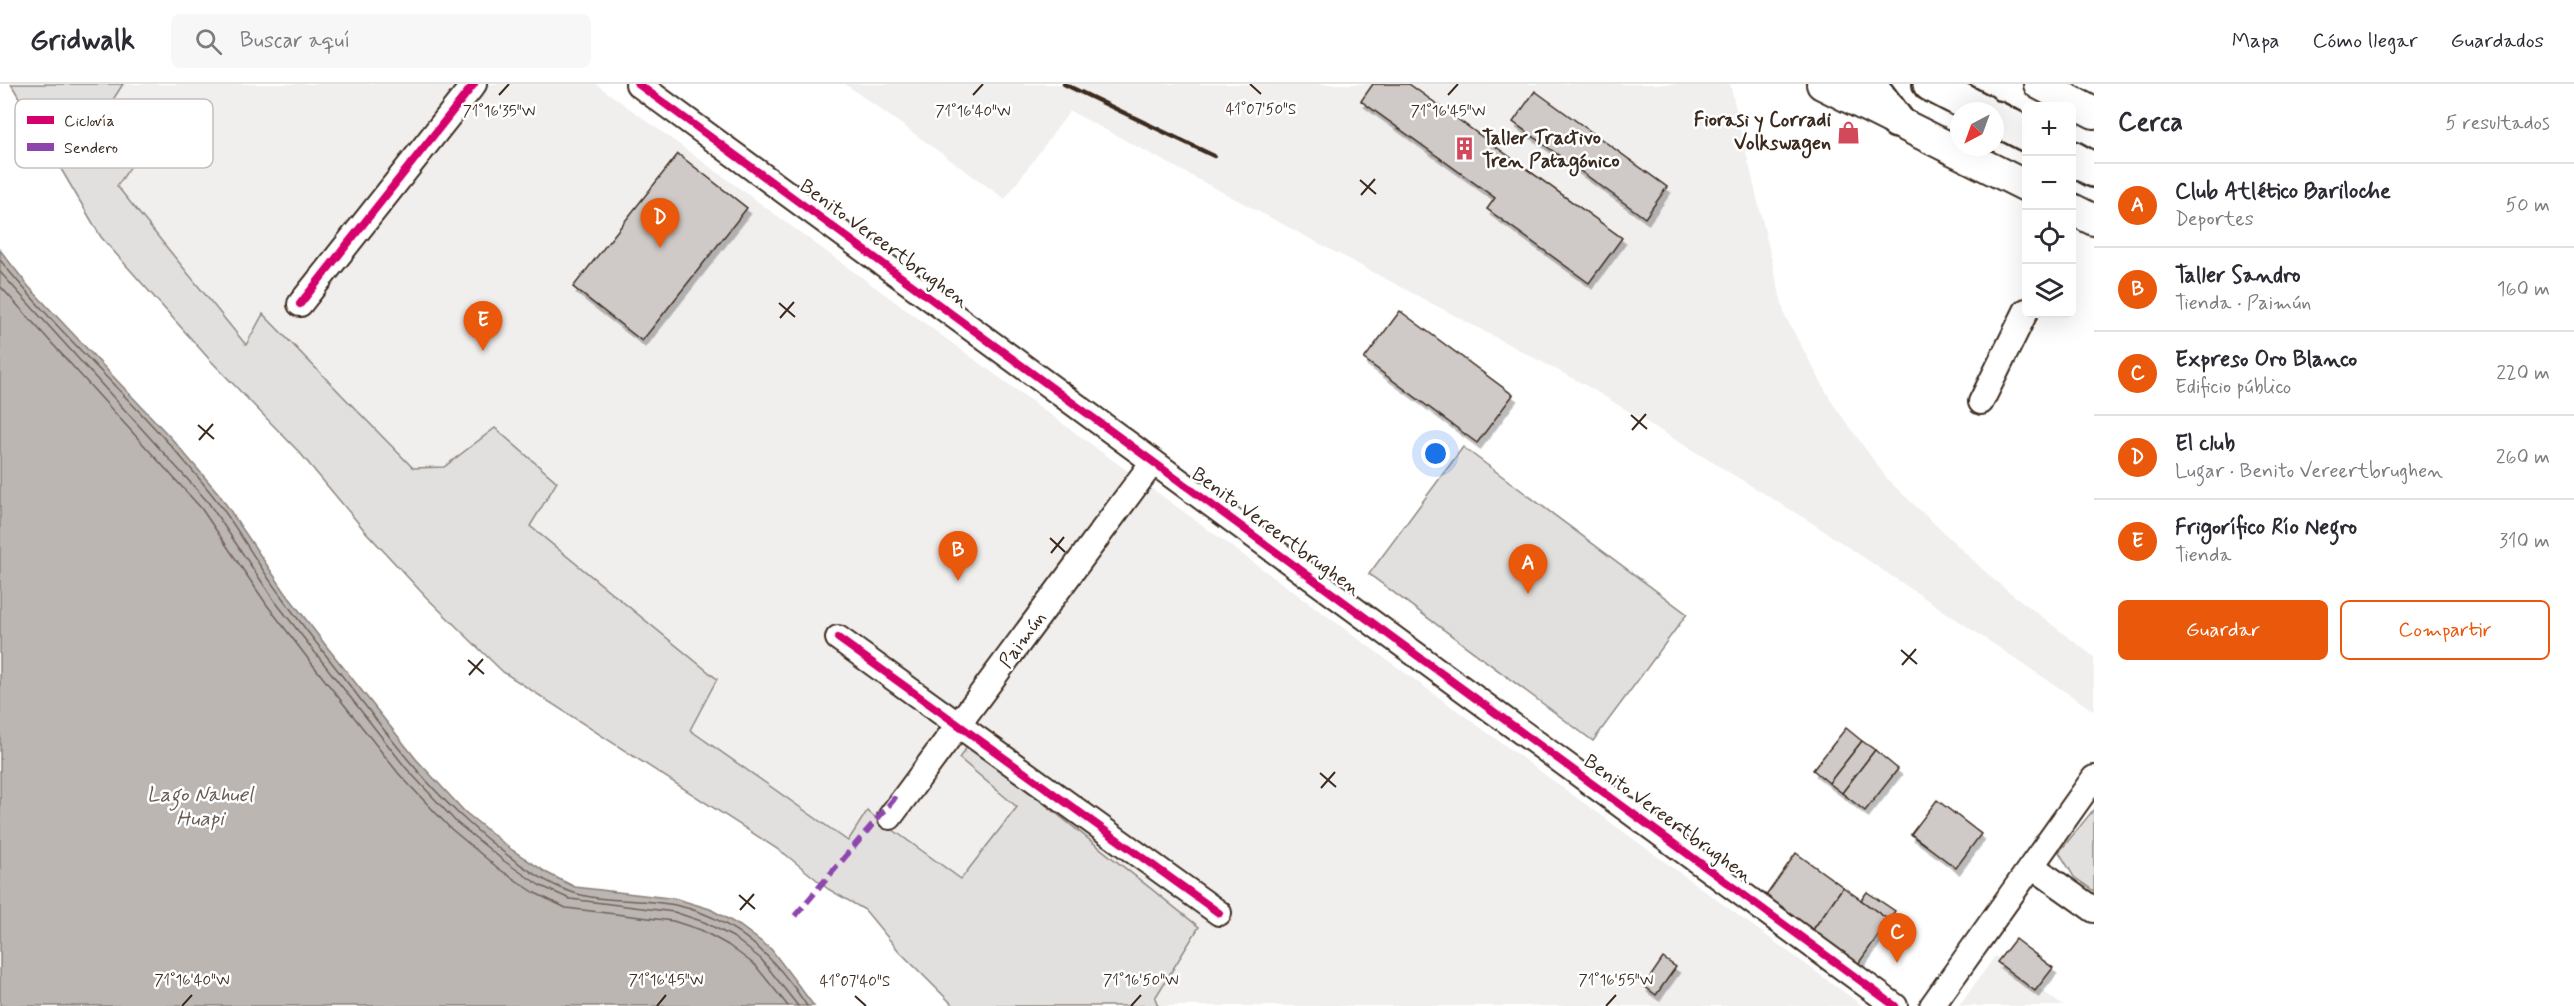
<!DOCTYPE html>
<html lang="es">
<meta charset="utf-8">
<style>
body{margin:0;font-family:Mynerve,sans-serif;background:#f7f7f7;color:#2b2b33}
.controls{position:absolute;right:18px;top:18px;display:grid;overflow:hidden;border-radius:9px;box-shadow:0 6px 24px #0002}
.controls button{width:54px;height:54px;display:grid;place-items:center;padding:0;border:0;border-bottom:2px solid #e1e1e2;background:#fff;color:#2b2b33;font:30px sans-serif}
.compass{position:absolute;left:1950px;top:18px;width:54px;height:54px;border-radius:50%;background:#fff;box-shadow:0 6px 24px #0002;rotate:221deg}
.you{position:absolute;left:1436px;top:370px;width:21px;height:21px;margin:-15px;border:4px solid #fff;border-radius:50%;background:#1a73e8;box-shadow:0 0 0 9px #1a73e833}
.badge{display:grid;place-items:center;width:39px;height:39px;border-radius:50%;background:#ea580c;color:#fff;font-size:20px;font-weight:700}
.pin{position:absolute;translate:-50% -50px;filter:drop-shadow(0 2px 3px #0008)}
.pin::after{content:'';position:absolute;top:32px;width:21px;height:18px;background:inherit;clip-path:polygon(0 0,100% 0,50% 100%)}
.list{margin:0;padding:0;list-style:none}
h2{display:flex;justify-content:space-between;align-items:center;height:78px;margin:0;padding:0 24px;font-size:26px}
h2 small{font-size:20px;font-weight:400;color:#7c7c81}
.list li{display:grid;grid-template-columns:39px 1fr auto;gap:18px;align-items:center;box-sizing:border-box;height:84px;padding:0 24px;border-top:2px solid #e1e1e2}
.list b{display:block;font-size:22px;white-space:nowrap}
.list p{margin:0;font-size:20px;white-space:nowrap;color:#7c7c81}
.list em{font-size:20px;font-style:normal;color:#7c7c81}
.actions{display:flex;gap:12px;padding:18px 24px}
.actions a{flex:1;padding:14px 0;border:2px solid #ea580c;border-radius:9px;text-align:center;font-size:21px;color:#ea580c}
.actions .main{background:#ea580c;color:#fff}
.icon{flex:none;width:33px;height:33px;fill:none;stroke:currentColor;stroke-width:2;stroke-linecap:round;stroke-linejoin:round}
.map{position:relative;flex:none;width:2094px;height:922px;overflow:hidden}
header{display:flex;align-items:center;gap:36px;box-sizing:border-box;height:84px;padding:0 30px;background:#fff;border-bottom:2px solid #e1e1e2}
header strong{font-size:28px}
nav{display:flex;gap:33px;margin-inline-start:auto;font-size:21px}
.search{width:420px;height:54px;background:#f7f7f7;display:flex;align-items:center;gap:15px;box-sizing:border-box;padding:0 21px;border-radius:9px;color:#7c7c81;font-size:22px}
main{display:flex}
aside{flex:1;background:#fff}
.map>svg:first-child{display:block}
</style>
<header>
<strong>Gridwalk</strong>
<div class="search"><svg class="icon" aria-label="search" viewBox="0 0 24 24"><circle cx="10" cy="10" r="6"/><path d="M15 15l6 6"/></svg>Buscar aquí</div>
<nav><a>Mapa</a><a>Cómo llegar</a><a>Guardados</a></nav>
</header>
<main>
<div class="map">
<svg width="2094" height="922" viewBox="0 0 2094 922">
<defs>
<filter id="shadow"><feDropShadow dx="3.5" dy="6" stdDeviation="0" flood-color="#0004"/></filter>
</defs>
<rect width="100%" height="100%" fill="#fff"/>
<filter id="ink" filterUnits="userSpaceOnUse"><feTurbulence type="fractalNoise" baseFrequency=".0167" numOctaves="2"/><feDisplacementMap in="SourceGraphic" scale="12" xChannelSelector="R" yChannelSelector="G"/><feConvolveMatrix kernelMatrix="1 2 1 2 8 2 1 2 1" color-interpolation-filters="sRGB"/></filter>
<g filter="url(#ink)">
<g fill="#f1efee">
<path d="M 123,0 L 596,0 L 1863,922 L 1158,922 L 1154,915 L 1199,843 L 968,660 L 959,675 L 1018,723 L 961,795 L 867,728 L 848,757 L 689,645 L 717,595 L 529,442 L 557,399 L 495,345 L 444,383 L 413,384 L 263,231 L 246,261 L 117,101 L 100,36 Z"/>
<path d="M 845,0 L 1730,0 L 1785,232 L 1833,320 L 1888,396 L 1994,496 L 2094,573 L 2094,627 L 1809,437 L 1587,302 L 1070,27 L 1005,115 Z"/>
<path d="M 1995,872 L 2063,922 L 1959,922 Z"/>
</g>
<g fill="#e2e0de" stroke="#8e857e" stroke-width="1.5">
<path d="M 11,0 L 123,0 L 100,36 L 140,69 L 117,102 L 246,261 L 263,230 L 413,384 L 444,383 L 495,344 L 557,398 L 530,442 L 717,595 L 690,646 L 848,757 L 867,727 L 961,795 L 1017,723 L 959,674 L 969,660 L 1199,843 L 1155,914 L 1158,922 L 954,922 L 898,866 L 865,826 L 828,805 L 785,770 L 503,588 L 426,513 L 365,447 L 300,369 L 210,276 L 101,153 Z"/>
<path d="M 1463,363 L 1687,530 L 1593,657 L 1369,490 Z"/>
<path d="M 2094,725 L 2094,807 L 2074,793 L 2059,768 Z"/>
</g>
<path fill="#bcb6b3" stroke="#887e77" stroke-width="1.5" d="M 0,166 L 29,203 L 172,355 L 219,410 L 285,508 L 327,563 L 416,675 L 465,728 L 512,766 L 547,789 L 575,803 L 677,815 L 710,825 L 740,842 L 771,865 L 814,922 L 0,922 Z"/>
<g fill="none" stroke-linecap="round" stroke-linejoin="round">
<g stroke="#6f625a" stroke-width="1.5">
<path d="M 0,176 C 67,259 148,329 214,413 C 238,444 257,480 281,512 C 304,544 329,575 354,607 C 387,650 421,695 461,732 C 490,759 536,797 574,809 C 606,819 642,814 675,821 C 733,833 776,874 807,922"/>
<path d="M 0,188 L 208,418 L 274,516 L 317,571 L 406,684 L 456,738 L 504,777 L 539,801 L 570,815 L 674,828 L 704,838 L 733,853 L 761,875 L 798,922"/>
<path d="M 0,202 L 201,424 L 267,521 L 309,576 L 399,690 L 450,744 L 499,785 L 535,809 L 566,824 L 673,837 L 701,846 L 728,861 L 755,881 L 788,922"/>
</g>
</g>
<g fill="#cfcac7" stroke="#3b2a1e" stroke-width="1.5" filter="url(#shadow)">
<path d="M 1373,0 L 1409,0 L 1622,154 L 1589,199 L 1487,125 L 1495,114 L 1361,17 Z"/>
<path d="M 1535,7 L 1667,103 L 1645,134 L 1513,38 Z"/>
<path d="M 678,70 L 747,124 L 642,257 L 573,203 Z"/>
<path d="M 1400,227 L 1513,311 L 1477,359 L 1364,275 Z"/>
<path d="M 1846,644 L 1862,657 L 1829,699 L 1813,686 Z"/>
<path d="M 1862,657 L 1875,666 L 1842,709 L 1829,699 Z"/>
<path d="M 1875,666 L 1898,685 L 1865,727 L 1842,709 Z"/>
<path d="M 1937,716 L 1981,750 L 1956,784 L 1911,750 Z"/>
<path d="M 1796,769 L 1843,803 L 1810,850 L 1763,816 Z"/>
<path d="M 1843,803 L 1889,836 L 1856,883 L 1810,850 Z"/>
<path d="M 1867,808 L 1895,827 L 1889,836 L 1861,816 Z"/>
<path d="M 2015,855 L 2053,884 L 2035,907 L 1997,878 Z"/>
<path d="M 1663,874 L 1676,883 L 1656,911 L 1644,902 Z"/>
</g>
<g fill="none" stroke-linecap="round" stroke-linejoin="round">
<defs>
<g id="minor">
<path d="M 638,0 L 1895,922"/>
<path d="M 300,220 L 474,0"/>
<path d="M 1981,318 L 2026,227"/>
<path d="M 838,554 L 1219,829"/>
<path d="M 890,733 L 1153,378"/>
<path d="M 2032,782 L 2094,826"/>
<path d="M 1932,922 L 2094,694"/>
</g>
<g id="tertiary">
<path d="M 1822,0 L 2026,102"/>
<path d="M 2039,0 L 2094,29"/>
<path d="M 2072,125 L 2094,136"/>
</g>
<g id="primary">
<path d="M 1869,0 L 1897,37"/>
<path d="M 1930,0 L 1982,27"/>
<path d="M 1995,34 L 2026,50"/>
<path d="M 2072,74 L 2094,86"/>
</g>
</defs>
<use href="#minor" stroke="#3b2a1e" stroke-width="28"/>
<use href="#tertiary" stroke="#3b2a1e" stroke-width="34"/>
<use href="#primary" stroke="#3b2a1e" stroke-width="38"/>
<use href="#minor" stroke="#fff" stroke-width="24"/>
<use href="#tertiary" stroke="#fff" stroke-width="30"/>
<use href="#primary" stroke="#fff" stroke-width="33"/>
<path stroke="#3b2a1e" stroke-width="4.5" d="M 1064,0 L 1214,72"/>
<path stroke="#8e44ad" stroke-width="6" stroke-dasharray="12 6" stroke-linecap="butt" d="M 795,832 L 894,715 L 901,720"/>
<defs>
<g id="cycleway">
<path d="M 638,0 L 1895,922"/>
<path d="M 300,220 L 474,0"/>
<path d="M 838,554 L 1219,829"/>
</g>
</defs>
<use href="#cycleway" stroke="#fff" stroke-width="11"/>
<use href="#cycleway" stroke="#d6006c" stroke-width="8"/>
</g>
</g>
<path fill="none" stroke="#3b2a1e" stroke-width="2" d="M 1250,0 L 1261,10M 499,11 L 509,0M 973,11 L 983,0M 1448,11 L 1458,0M 1360,96 L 1376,110M 1361,111 L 1375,95M 779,219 L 795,233M 780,234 L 794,218M 1631,331 L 1647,345M 198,341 L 214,355M 1632,346 L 1646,330M 199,356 L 213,340M 1050,454 L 1065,468M 1051,469 L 1064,453M 1901,566 L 1917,580M 468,576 L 484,590M 1902,581 L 1916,565M 469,591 L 483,575M 1320,689 L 1336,703M 1321,704 L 1335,688M 739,811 L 755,825M 740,826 L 754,810M 855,912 L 866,922M 182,922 L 192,911M 657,922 L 666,911M 1131,922 L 1141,911M 1606,922 L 1616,911"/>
<defs>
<symbol id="shop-bare" viewBox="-9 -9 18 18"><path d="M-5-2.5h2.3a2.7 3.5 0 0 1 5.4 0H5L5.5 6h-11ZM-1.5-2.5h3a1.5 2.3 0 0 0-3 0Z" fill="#d1495b" stroke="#fff" stroke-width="2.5" paint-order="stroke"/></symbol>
<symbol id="building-bare" viewBox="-9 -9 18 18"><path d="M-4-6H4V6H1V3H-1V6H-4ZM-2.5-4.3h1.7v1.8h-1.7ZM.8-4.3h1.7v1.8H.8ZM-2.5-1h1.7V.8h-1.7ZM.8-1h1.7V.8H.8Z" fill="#d1495b" stroke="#fff" stroke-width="2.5" paint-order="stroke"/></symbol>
</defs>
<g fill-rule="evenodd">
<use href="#shop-bare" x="1832" y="32" width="33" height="33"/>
<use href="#building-bare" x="1448" y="48" width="33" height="33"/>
</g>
<g text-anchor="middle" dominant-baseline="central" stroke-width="5" stroke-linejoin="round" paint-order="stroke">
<g font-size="20" font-weight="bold" fill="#3b2a1e" stroke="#fff" text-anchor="end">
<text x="1831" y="36">Fiorasi y Corradi<tspan x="1831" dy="23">Volkswagen</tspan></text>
<text x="1482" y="54" text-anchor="start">Taller Tractivo<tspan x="1482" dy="23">Tren Patagónico</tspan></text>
</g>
<g font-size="20" fill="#3b2a1e" stroke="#fff">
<text transform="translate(884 160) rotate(36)">Benito Vereertbrughen</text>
<text transform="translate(1276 448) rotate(36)">Benito Vereertbrughen</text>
<text transform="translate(1023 556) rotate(-54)">Paimún</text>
<text transform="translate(1668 735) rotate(36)">Benito Vereertbrughen</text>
</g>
<g font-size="21" font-style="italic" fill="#685b52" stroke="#fff">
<text x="200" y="711">Lago Nahuel<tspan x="200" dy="24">Huapi</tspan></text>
</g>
</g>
<rect x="15" y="15" width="198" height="69" rx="9" fill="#fff" stroke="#c4bfbc" stroke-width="1.5"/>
<rect x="27" y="32" width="27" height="8" fill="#d6006c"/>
<rect x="27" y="59" width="27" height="8" fill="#8e44ad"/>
<g font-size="16" fill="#3b2a1e">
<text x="64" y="42">Ciclovía</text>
<text x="64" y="69">Sendero</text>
</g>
<g font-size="15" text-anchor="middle" fill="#3b2a1e" stroke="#fff" stroke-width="5" stroke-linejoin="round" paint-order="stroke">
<text x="1261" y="30">41°07'50"S</text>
<text x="973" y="32">71°16'40"W</text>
<text x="1448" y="32">71°16'45"W</text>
<text x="499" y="32">71°16'35"W</text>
<text x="192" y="901">71°16'40"W</text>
<text x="666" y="901">71°16'45"W</text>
<text x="1141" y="901">71°16'50"W</text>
<text x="1616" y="901">71°16'55"W</text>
<text x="855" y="902">41°07'40"S</text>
</g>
</svg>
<div class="controls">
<button>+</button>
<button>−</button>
<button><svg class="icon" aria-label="locate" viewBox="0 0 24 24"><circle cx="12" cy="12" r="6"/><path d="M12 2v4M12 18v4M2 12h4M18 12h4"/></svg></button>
<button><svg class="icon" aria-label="layers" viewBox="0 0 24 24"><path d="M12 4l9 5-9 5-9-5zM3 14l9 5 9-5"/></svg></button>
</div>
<svg class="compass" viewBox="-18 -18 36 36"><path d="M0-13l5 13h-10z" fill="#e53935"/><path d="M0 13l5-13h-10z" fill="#7c7c81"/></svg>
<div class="you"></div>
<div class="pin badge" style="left:1528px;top:510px">A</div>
<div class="pin badge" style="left:958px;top:497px">B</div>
<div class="pin badge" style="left:1897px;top:879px">C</div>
<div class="pin badge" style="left:660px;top:164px">D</div>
<div class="pin badge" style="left:483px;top:267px">E</div>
</div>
<aside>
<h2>Cerca<small>5 resultados</small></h2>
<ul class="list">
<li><span class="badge">A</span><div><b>Club Atlético Bariloche</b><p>Deportes</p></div><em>50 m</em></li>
<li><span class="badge">B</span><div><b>Taller Sandro</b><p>Tienda · Paimún</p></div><em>160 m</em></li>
<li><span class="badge">C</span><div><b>Expreso Oro Blanco</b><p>Edificio público</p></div><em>220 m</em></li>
<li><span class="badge">D</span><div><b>El club</b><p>Lugar · Benito Vereertbrughen</p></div><em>260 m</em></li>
<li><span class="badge">E</span><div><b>Frigorífico Río Negro</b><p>Tienda</p></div><em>310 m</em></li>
</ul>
<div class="actions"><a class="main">Guardar</a><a>Compartir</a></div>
</aside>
</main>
